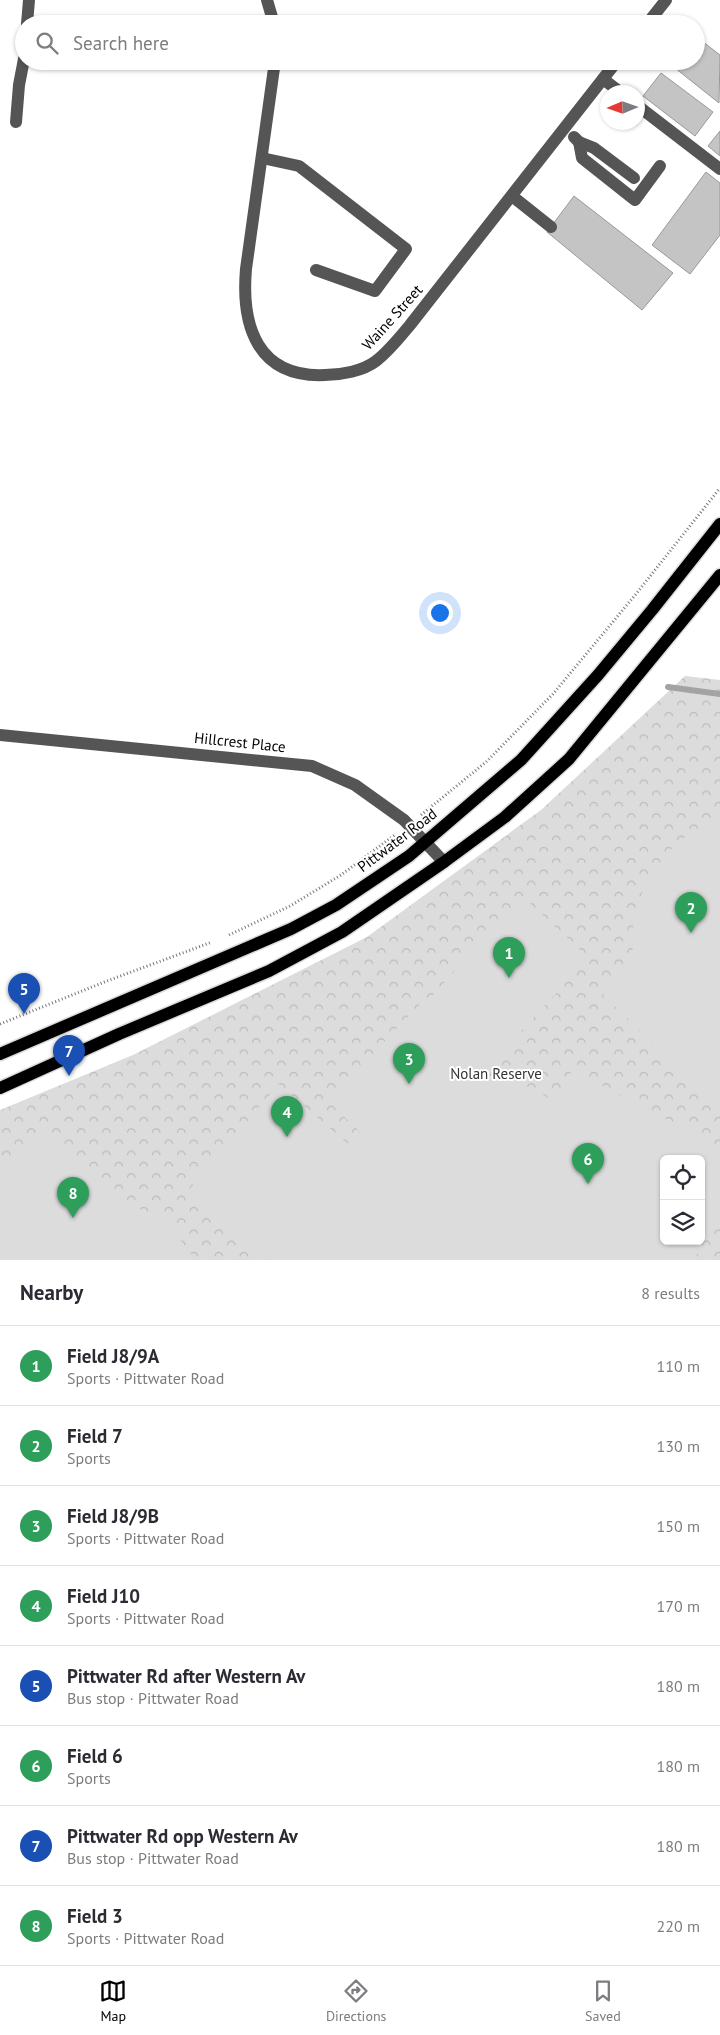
<!DOCTYPE html>
<meta charset="utf-8">
<style>
body{margin:0;font-family:"PT Sans",sans-serif;background:#f7f7f7;color:#2b2b33}
.controls{position:absolute;right:15px;bottom:15px;display:grid;overflow:hidden;border-radius:8px;box-shadow:0 1px 4px #0004}
.controls button{width:45px;height:45px;display:grid;place-items:center;padding:0;border:0;border-bottom:1px solid #e1e1e2;background:#fff;color:#2b2b33;font:25px sans-serif}
.compass{position:absolute;left:600px;top:85px;width:45px;height:45px;border-radius:50%;background:#fff;box-shadow:0 1px 4px #0004;rotate:268deg}
.you{position:absolute;left:439px;top:612px;width:18px;height:18px;margin:-12px;border:4px solid #fff;border-radius:50%;background:#1a73e8;box-shadow:0 0 0 8px #1a73e833}
.badge{display:grid;place-items:center;width:32px;height:32px;border-radius:50%;background:#000;color:#fff;font-size:16px;font-weight:700}
.pin{position:absolute;translate:-50% -41px;filter:drop-shadow(0 1px 2px #0008)}
.pin::after{content:'';position:absolute;top:26px;width:18px;height:15px;background:inherit;clip-path:polygon(0 0,100% 0,50% 100%)}
.list{margin:0;padding:0;list-style:none}
h2{display:flex;justify-content:space-between;align-items:center;height:65px;margin:0;padding:0 20px;font-size:21px}
h2 small{font-size:16px;font-weight:400;color:#7c7c81}
.list li{display:grid;grid-template-columns:32px 1fr auto;gap:15px;align-items:center;box-sizing:border-box;height:80px;padding:0 20px;border-top:1px solid #e1e1e2}
.list b{display:block;font-size:19px;white-space:nowrap}
.list p{margin:0;font-size:16px;white-space:nowrap;color:#7c7c81}
.list em{font-size:16px;font-style:normal;color:#7c7c81}
.icon{flex:none;width:28px;height:28px;fill:none;stroke:currentColor;stroke-width:2;stroke-linecap:round;stroke-linejoin:round}
.map{position:relative;flex:none;width:720px;height:1260px;overflow:hidden}
.search{position:absolute;background:#fff;box-shadow:0 1px 4px #0004;left:15px;right:15px;top:15px;height:55px;display:flex;align-items:center;gap:12px;box-sizing:border-box;padding:0 18px;border-radius:28px;color:#7c7c81;font-size:19px}
.sheet{height:705px;background:#fff}
nav{display:flex;justify-content:space-around;align-items:center;box-sizing:border-box;height:70px;border-top:1px solid #e1e1e2;background:#fff;font-size:14px;color:#7c7c81}
nav a{display:grid;justify-items:center;gap:2px}
nav .on{color:#000}
.map>svg:first-child{display:block}
</style>
<div class="map">
<svg width="720" height="1260" viewBox="0 0 720 1260">
<defs>
<pattern id="park-crowns" width="20" height="18" patternUnits="userSpaceOnUse" patternTransform="scale(1.25)"><rect width="20" height="18" fill="#dcdcdc"/><path d="M2 6a3 3 0 1 1 6 0M12 15a3 3 0 1 1 6 0" fill="none" stroke="#bbb"/></pattern>
</defs>
<rect width="100%" height="100%" fill="#fff"/>
<path fill="url(#park-crowns)" fill-rule="evenodd" d="M 685,676 L 720,680 L 720,1260 L 0,1260 L 0,1110 L 133,1055 L 367,937 L 541,810 ZM 664,1159 L 701,1159 L 701,1241 L 664,1241 Z"/>
<g fill="#dcdcdc" fill-rule="evenodd">
<path d="M 720,818 L 720,1107 L 603,995 L 634,962 C 624,901 662,839 720,818 Z"/>
<path d="M 523,897 L 589,958 L 494,1060 L 429,999 Z"/>
<path d="M 422,1002 L 490,1067 L 482,1075 C 509,1077 535,1087 555,1103 L 572,1070 L 720,1147 L 720,1210 L 694,1260 L 269,1260 L 188,1191 L 279,1084 L 355,1150 L 363,1135 L 328,1101 ZM 664,1159 L 701,1159 L 701,1241 L 664,1241 Z"/>
<path d="M 40,1128 L 128,1203 L 158,1218 L 174,1232 L 196,1260 L 0,1260 L 0,1176 Z"/>
</g>
<g fill="none" stroke-linecap="round" stroke-linejoin="round">
<path stroke="#a3a3a3" stroke-width="6" d="M 668,687 L 720,694"/>
</g>
<g fill="#c4c4c4" stroke="#999">
<path d="M 698,38 L 720,55 L 719,103 L 675,68 L 680,61 L 696,61 L 696,40 Z"/>
<path d="M 661,73 L 713,112 L 695,136 L 643,96 Z"/>
<path d="M 720,131 L 720,156 L 708,146 Z"/>
<path d="M 706,172 L 720,183 L 720,235 L 690,274 L 652,245 Z"/>
<path d="M 574,196 L 673,273 L 642,310 L 547,232 Z"/>
</g>
<g fill="none" stroke-linecap="round" stroke-linejoin="round">
<defs>
<g id="major">
<path d="M 0,1054 L 291,929 L 336,905 L 409,856 L 521,760 L 598,675 L 652,610 L 720,524"/>
<path d="M 0,1088 L 119,1034 L 269,971 L 342,932 L 444,862 L 505,817 L 569,759 L 720,575"/>
</g>
</defs>
<use href="#major" stroke="#dbdbdb" stroke-width="15"/>
<g stroke="#777" stroke-width="3" stroke-dasharray="1 2.5" stroke-linecap="butt">
<path d="M 421,815 L 486,762 L 553,694 L 636,594 L 720,488"/>
<path d="M 229,935 L 290,906 L 341,875 L 396,834"/>
<path d="M 0,1024 L 107,981 L 212,942"/>
</g>
<g stroke="#555" stroke-width="12">
<path d="M 267,0 L 274,24"/>
<path d="M 27,24 L 29,0"/>
<path d="M 647,24 L 666,0"/>
<path d="M 275,61 L 246,269 C 241,327 258,378 325,375 C 341,375 363,371 376,361 C 389,351 400,337 410,325 L 617,61"/>
<path d="M 603,79 L 620,92"/>
<path d="M 638,106 L 720,169"/>
<path d="M 16,122 L 19,85 L 24,59"/>
<path d="M 574,137 L 579,142 L 594,148 L 634,178"/>
<path d="M 579,142 L 582,158 L 635,200 L 660,166"/>
<path d="M 262,158 L 299,166 L 406,249 L 375,291 L 316,270"/>
<path d="M 512,196 L 551,227"/>
<path d="M 0,735 L 312,766 L 355,785 L 404,820 L 444,862"/>
</g>
<use href="#major" stroke="#000" stroke-width="12"/>
</g>
<g text-anchor="middle" dominant-baseline="central" stroke-width="4" stroke-linejoin="round" paint-order="stroke">
<g font-size="15" fill="#000" stroke="#fff">
<text transform="translate(392 317) rotate(-48)">Waine Street</text>
<text transform="translate(240 742) rotate(6)">Hillcrest Place</text>
<text transform="translate(397 840) rotate(-37)">Pittwater Road</text>
</g>
<g font-size="15" fill="#333" stroke="#fff">
<text x="496" y="1073">Nolan Reserve</text>
</g>
</g>
</svg>
<div class="controls">
<button><svg class="icon" aria-label="locate" viewBox="0 0 24 24"><circle cx="12" cy="12" r="6"/><path d="M12 2v4M12 18v4M2 12h4M18 12h4"/></svg></button>
<button><svg class="icon" aria-label="layers" viewBox="0 0 24 24"><path d="M12 4l9 5-9 5-9-5zM3 14l9 5 9-5"/></svg></button>
</div>
<svg class="compass" viewBox="-18 -18 36 36"><path d="M0-13l5 13h-10z" fill="#e53935"/><path d="M0 13l5-13h-10z" fill="#7c7c81"/></svg>
<div class="you"></div>
<div class="pin badge" style="left:509px;top:978px;background:#2e9e5b">1</div>
<div class="pin badge" style="left:691px;top:933px;background:#2e9e5b">2</div>
<div class="pin badge" style="left:409px;top:1084px;background:#2e9e5b">3</div>
<div class="pin badge" style="left:287px;top:1137px;background:#2e9e5b">4</div>
<div class="pin badge" style="left:24px;top:1014px;background:#1a4fb4">5</div>
<div class="pin badge" style="left:588px;top:1184px;background:#2e9e5b">6</div>
<div class="pin badge" style="left:69px;top:1076px;background:#1a4fb4">7</div>
<div class="pin badge" style="left:73px;top:1218px;background:#2e9e5b">8</div>
<div class="search"><svg class="icon" aria-label="search" viewBox="0 0 24 24"><circle cx="10" cy="10" r="6"/><path d="M15 15l6 6"/></svg>Search here</div>
</div>
<section class="sheet">
<h2>Nearby<small>8 results</small></h2>
<ul class="list">
<li><span class="badge" style="background:#2e9e5b">1</span><div><b>Field J8/9A</b><p>Sports · Pittwater Road</p></div><em>110 m</em></li>
<li><span class="badge" style="background:#2e9e5b">2</span><div><b>Field 7</b><p>Sports</p></div><em>130 m</em></li>
<li><span class="badge" style="background:#2e9e5b">3</span><div><b>Field J8/9B</b><p>Sports · Pittwater Road</p></div><em>150 m</em></li>
<li><span class="badge" style="background:#2e9e5b">4</span><div><b>Field J10</b><p>Sports · Pittwater Road</p></div><em>170 m</em></li>
<li><span class="badge" style="background:#1a4fb4">5</span><div><b>Pittwater Rd after Western Av</b><p>Bus stop · Pittwater Road</p></div><em>180 m</em></li>
<li><span class="badge" style="background:#2e9e5b">6</span><div><b>Field 6</b><p>Sports</p></div><em>180 m</em></li>
<li><span class="badge" style="background:#1a4fb4">7</span><div><b>Pittwater Rd opp Western Av</b><p>Bus stop · Pittwater Road</p></div><em>180 m</em></li>
<li><span class="badge" style="background:#2e9e5b">8</span><div><b>Field 3</b><p>Sports · Pittwater Road</p></div><em>220 m</em></li>
</ul>
</section>
<nav>
<a class="on"><svg class="icon" aria-label="map" viewBox="0 0 24 24"><path d="M3 6l6-2 6 2 6-2v14l-6 2-6-2-6 2zM9 4v14M15 6v14"/></svg>Map</a>
<a><svg class="icon" aria-label="directions" viewBox="0 0 24 24"><path d="M12 3l9 9-9 9-9-9zM9 14v-3h6M13 9l2 2-2 2"/></svg>Directions</a>
<a><svg class="icon" aria-label="saved" viewBox="0 0 24 24"><path d="M7 4h10v16l-5-4-5 4z"/></svg>Saved</a>
</nav>
